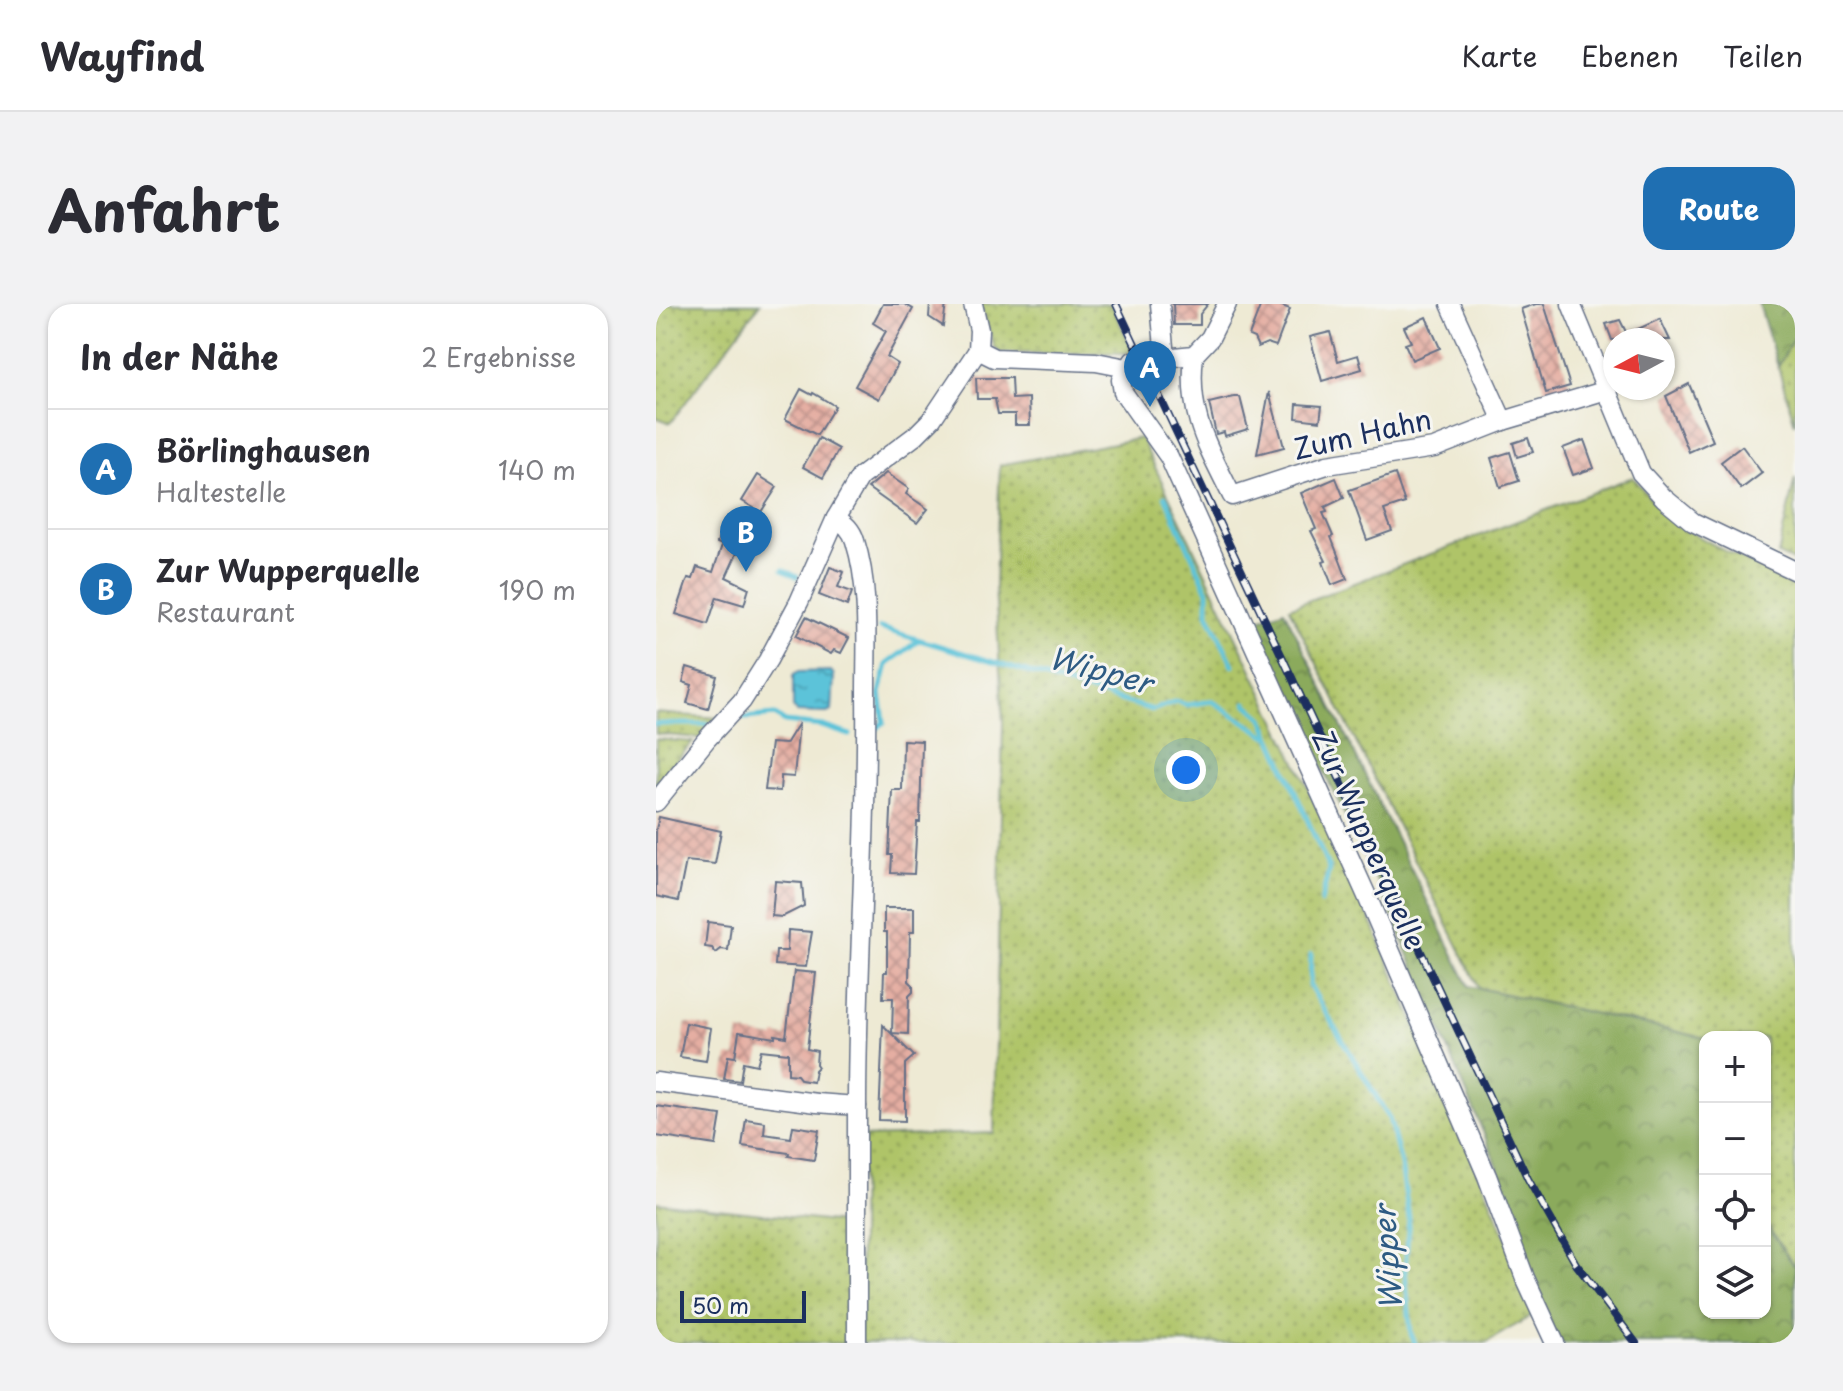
<!DOCTYPE html>
<html lang="de">
<meta charset="utf-8">
<style>
body{margin:0;font-family:"Playpen Sans",sans-serif;background:#f2f2f3;color:#2b2b33}
.controls{position:absolute;right:24px;bottom:24px;display:grid;overflow:hidden;border-radius:16px;box-shadow:0 2px 6px #0004}
.controls button{width:72px;height:72px;display:grid;place-items:center;padding:0;border:0;border-bottom:2px solid #e1e1e2;background:#fff;color:#2b2b33;font:40px sans-serif}
.compass{position:absolute;left:947px;top:24px;width:72px;height:72px;border-radius:50%;background:#fff;box-shadow:0 2px 6px #0004;rotate:263deg}
.scale{position:absolute;left:24px;bottom:20px;width:126px;box-sizing:border-box;padding-left:8px;border:4px solid #1b2f5e;border-top:0;font-size:22px;line-height:28px;white-space:nowrap;color:#1b2f5e;-webkit-text-stroke:6px #f6f6f2;paint-order:stroke}
.you{position:absolute;left:530px;top:466px;width:28px;height:28px;margin:-20px;border:6px solid #fff;border-radius:50%;background:#1a73e8;box-shadow:0 0 0 12px #1a73e833}
.badge{display:grid;place-items:center;width:52px;height:52px;border-radius:50%;background:#1f6fb2;color:#fff;font-size:26px;font-weight:700}
.pin{position:absolute;translate:-50% -66px;filter:drop-shadow(0 2px 4px #0008)}
.pin::after{content:'';position:absolute;top:42px;width:28px;height:24px;background:inherit;clip-path:polygon(0 0,100% 0,50% 100%)}
.list{margin:0;padding:0;list-style:none}
h2{display:flex;justify-content:space-between;align-items:center;height:104px;margin:0;padding:0 32px;font-size:34px}
h2 small{font-size:26px;font-weight:400;color:#7c7c81}
.list li{display:grid;grid-template-columns:52px 1fr auto;gap:24px;align-items:center;box-sizing:border-box;height:120px;padding:0 32px;border-top:2px solid #e1e1e2}
.list b{display:block;font-size:30px;white-space:nowrap}
.list p{margin:0;font-size:26px;white-space:nowrap;color:#7c7c81}
.list em{font-size:26px;font-style:normal;color:#7c7c81}
.icon{flex:none;width:44px;height:44px;fill:none;stroke:currentColor;stroke-width:2;stroke-linecap:round;stroke-linejoin:round}
.map{position:relative;flex:none;width:1139px;height:1039px;overflow:hidden;border-radius:24px}
header{display:flex;align-items:center;gap:48px;box-sizing:border-box;height:112px;padding:0 40px;background:#fff;border-bottom:2px solid #e1e1e2}
header strong{font-size:38px}
nav{display:flex;gap:44px;margin-inline-start:auto;font-size:28px}
.intro{display:flex;align-items:center;justify-content:space-between;box-sizing:border-box;height:192px;padding:0 48px}
h1{margin:0;font-size:56px}
.button{padding:20px 36px;border-radius:24px;background:#1f6fb2;color:#fff;font-size:28px;font-weight:700}
main{display:flex;gap:48px;padding:0 48px}
aside{flex:1;background:#fff;border-radius:24px;box-shadow:0 2px 6px #0004}
.map>svg:first-child{display:block}
</style>
<header>
<strong>Wayfind</strong>
<nav><a>Karte</a><a>Ebenen</a><a>Teilen</a></nav>
</header>
<div class="intro"><h1>Anfahrt</h1><a class="button">Route</a></div>
<main>
<aside>
<h2>In der Nähe<small>2 Ergebnisse</small></h2>
<ul class="list">
<li><span class="badge">A</span><div><b>Börlinghausen</b><p>Haltestelle</p></div><em>140 m</em></li>
<li><span class="badge">B</span><div><b>Zur Wupperquelle</b><p>Restaurant</p></div><em>190 m</em></li>
</ul>
</aside>
<div class="map">
<svg width="1139" height="1039" viewBox="0 0 1139 1039">
<defs>
<pattern id="green-dots" width="8" height="8" patternUnits="userSpaceOnUse" patternTransform="scale(2)"><rect width="8" height="8" fill="#afc468"/><path d="M2 2h.1M6 6h.1" fill="none" stroke="#8ea059" stroke-width="1.8" stroke-linecap="round"/></pattern>
<pattern id="forest-crowns" width="20" height="18" patternUnits="userSpaceOnUse" patternTransform="scale(2)"><rect width="20" height="18" fill="#8baa5c"/><path d="M2 6a3 3 0 1 1 6 0M12 15a3 3 0 1 1 6 0" fill="none" stroke="#718b4f"/></pattern>
<pattern id="water-ripples" width="26" height="14" patternUnits="userSpaceOnUse" patternTransform="scale(2)"><rect width="26" height="14" fill="#5cc3d9"/><path d="M2 4q2-2 4 0t4 0M15 11q2-2 4 0t4 0" fill="none" stroke="#4b9fb3"/></pattern>
<pattern id="building-cross-hatch" width="8" height="8" patternUnits="userSpaceOnUse" patternTransform="scale(2)"><rect width="8" height="8" fill="#e5aea2"/><path d="M0 0l8 8M0 8l8-8" fill="none" stroke="#b98e87"/></pattern>
</defs>
<rect width="100%" height="100%" fill="#f6f6f2"/>
<filter id="ink" filterUnits="userSpaceOnUse"><feTurbulence type="fractalNoise" baseFrequency=".0125" numOctaves="2"/><feDisplacementMap in="SourceGraphic" scale="16" xChannelSelector="R" yChannelSelector="G"/><feConvolveMatrix kernelMatrix="1 2 1 2 8 2 1 2 1" color-interpolation-filters="sRGB"/></filter>
<filter id="wash" filterUnits="userSpaceOnUse"><feTurbulence type="fractalNoise" baseFrequency=".006" numOctaves="4" result="noise"/><feDisplacementMap in="SourceGraphic" scale="32" xChannelSelector="R" yChannelSelector="G"/><feGaussianBlur stdDeviation="1.8" result="paint"/><feColorMatrix in="noise" values="0 0 0 0 0 0 0 0 0 0 0 0 0 0 0 0 0 1.4 0 .05"/><feComposite in="paint" operator="in"/></filter>
<g filter="url(#wash)">
<rect width="100%" height="100%" fill="#eeead4"/>
<g fill="url(#green-dots)" stroke="#657a63" stroke-width="2">
<path d="M 0,0 L 104,0 L 14,119 L 0,113 Z"/>
<path d="M 324,0 L 455,0 L 478,49 L 345,49 L 339,44 Z"/>
<path d="M 1139,31 L 1139,120 L 1122,63 Z"/>
<path d="M 485,134 L 709,603 L 882,1008 L 829,1039 L 203,1039 L 205,833 L 338,829 L 347,418 L 339,282 L 344,161 Z"/>
<path d="M 977,173 C 986,184 995,197 1006,206 C 1045,240 1092,258 1139,277 L 1139,963 L 1109,919 L 1109,733 L 1049,734 L 823,684 L 633,304 Z"/>
<path d="M 1139,174 L 1139,258 L 1122,250 Z"/>
<path d="M 0,409 L 63,414 L 44,434 L 0,430 Z"/>
<path d="M 0,435 L 37,438 L 0,480 Z"/>
<path d="M 0,898 L 194,920 L 195,1039 L 0,1039 Z"/>
</g>
<g fill="url(#forest-crowns)" stroke="#536c5d" stroke-width="2">
<path d="M 1103,0 L 1139,0 L 1139,31 L 1122,63 Z"/>
<path d="M 628,306 L 813,682 L 1049,734 L 1049,1009 L 1109,1009 L 1109,919 L 1139,963 L 1139,1039 L 900,1039 L 871,974 L 844,868 L 724,583 L 595,318 Z"/>
</g>
<path fill="url(#water-ripples)" stroke="#3c799c" stroke-width="2" d="M 175,367 L 178,371 L 176,407 L 171,409 L 141,408 L 137,403 L 137,371 L 142,368 Z"/>
<g fill="none" stroke-linecap="round" stroke-linejoin="round">
<g stroke="#5cc3d9" stroke-width="5">
<path d="M 509,192 L 552,287 L 552,309 L 577,361"/>
<path d="M 127,266 L 141,273"/>
<path d="M 224,324 L 497,406 L 520,397 L 531,401 L 556,397 L 616,435 L 673,565 L 665,598"/>
<path d="M 590,399 L 607,414 L 615,433"/>
<path d="M 88,414 L 119,411 L 129,418 L 166,422 L 194,431"/>
<path d="M 0,420 L 52,420"/>
<path d="M 221,424 L 228,418 L 224,389 L 231,360 L 263,336"/>
<path d="M 655,650 L 654,682 L 733,814 L 745,860 L 753,914 L 749,967 L 755,1030 L 759,1039"/>
</g>
</g>
<g id="blocks">
<g fill="url(#building-cross-hatch)">
<path d="M 227,0 L 248,0 L 257,5 L 231,53 L 242,60 L 223,95 L 199,82 L 230,27 L 217,19 Z"/>
<path d="M 274,0 L 290,0 L 287,22 L 273,13 Z"/>
<path d="M 517,0 L 552,0 L 544,10 L 544,21 L 518,21 Z"/>
<path d="M 605,0 L 621,0 L 634,5 L 620,42 L 611,39 L 602,43 L 598,34 L 593,32 Z"/>
<path d="M 880,0 L 888,0 L 914,82 L 890,89 L 865,5 Z"/>
<path d="M 770,13 L 784,44 L 756,56 L 749,40 L 755,38 L 748,23 Z"/>
<path d="M 1004,15 L 1014,36 L 956,36 L 950,20 L 964,16 L 971,30 Z"/>
<path d="M 674,28 L 682,57 L 702,51 L 706,65 L 666,77 L 654,33 Z"/>
<path d="M 320,74 L 355,74 L 356,95 L 373,94 L 374,121 L 359,121 L 359,110 L 342,110 L 339,95 L 321,95 Z"/>
<path d="M 1033,80 L 1057,137 L 1033,148 L 1010,92 Z"/>
<path d="M 145,85 L 156,91 L 157,89 L 179,102 L 161,131 L 129,115 Z"/>
<path d="M 613,88 L 628,143 L 601,150 Z"/>
<path d="M 578,93 L 584,93 L 592,125 L 569,132 L 568,128 L 560,130 L 553,99 Z"/>
<path d="M 641,100 L 666,102 L 664,117 L 640,114 Z"/>
<path d="M 163,134 L 183,145 L 167,174 L 147,163 Z"/>
<path d="M 872,134 L 877,148 L 861,153 L 857,139 Z"/>
<path d="M 928,136 L 938,164 L 917,171 L 907,144 Z"/>
<path d="M 1086,142 L 1106,169 L 1085,185 L 1065,158 Z"/>
<path d="M 854,148 L 863,177 L 844,183 L 835,154 Z"/>
<path d="M 230,169 L 253,185 L 250,190 L 272,205 L 261,219 L 212,184 Z"/>
<path d="M 739,170 L 749,199 L 728,206 L 736,227 L 711,236 L 693,186 Z"/>
<path d="M 102,171 L 121,183 L 105,208 L 86,197 Z"/>
<path d="M 680,174 L 688,194 L 669,203 L 671,208 L 667,209 L 677,232 L 675,233 L 691,275 L 676,281 L 667,258 L 670,257 L 655,227 L 660,225 L 645,189 Z"/>
<path d="M 68,218 L 86,224 L 78,246 L 82,247 L 70,273 L 93,284 L 88,301 L 61,293 L 52,320 L 20,310 L 32,274 L 37,275 L 41,263 L 57,268 L 66,241 L 61,239 Z"/>
<path d="M 174,263 L 188,268 L 182,283 L 196,288 L 191,302 L 163,291 Z"/>
<path d="M 150,313 L 193,334 L 185,349 L 178,346 L 175,350 L 140,332 Z"/>
<path d="M 31,363 L 61,372 L 52,405 L 31,399 L 36,381 L 27,378 Z"/>
<path d="M 143,419 L 138,473 L 125,472 L 124,487 L 109,486 L 115,439 L 130,440 Z"/>
<path d="M 247,436 L 266,437 L 264,518 L 261,518 L 258,570 L 235,569 L 236,551 L 233,551 L 236,486 L 246,486 Z"/>
<path d="M 3,513 L 65,527 L 59,560 L 30,557 L 22,597 L 0,592 L 0,525 Z"/>
<path d="M 119,577 L 146,579 L 148,602 L 126,613 L 116,612 Z"/>
<path d="M 228,604 L 258,604 L 258,628 L 254,628 L 253,677 L 257,681 L 257,688 L 253,692 L 252,730 L 236,729 L 237,694 L 227,694 L 228,668 L 231,668 L 231,628 L 228,628 Z"/>
<path d="M 52,618 L 75,621 L 72,646 L 65,645 L 60,649 L 56,644 L 49,643 Z"/>
<path d="M 132,626 L 156,628 L 150,663 L 119,661 L 120,647 L 131,647 Z"/>
<path d="M 138,667 L 160,669 L 151,745 L 161,747 L 160,760 L 162,763 L 159,766 L 157,778 L 145,776 L 141,771 L 132,770 L 132,749 L 105,746 L 101,761 L 87,758 L 84,777 L 68,775 L 72,752 L 79,753 L 83,728 L 119,734 L 119,731 L 130,733 Z"/>
<path d="M 30,719 L 55,724 L 50,757 L 24,753 Z"/>
<path d="M 227,721 L 258,752 L 249,760 L 249,817 L 223,816 Z"/>
<path d="M 0,802 L 65,811 L 60,841 L 0,832 Z"/>
<path d="M 90,815 L 109,818 L 108,830 L 135,834 L 137,822 L 163,826 L 158,856 L 132,852 L 133,849 L 86,842 Z"/>
</g>
</g>
</g>
<g filter="url(#ink)">
<use href="#blocks" fill-opacity="0" stroke="#657087" stroke-width="2"/>
<g fill="none" stroke-linecap="round" stroke-linejoin="round">
<defs>
<g id="street">
<path d="M 317,0 L 323,26 L 322,46"/>
<path d="M 504,0 L 509,54"/>
<path d="M 794,0 L 847,117"/>
<path d="M 915,0 L 985,169 L 1008,194 L 1037,218 L 1139,267"/>
<path d="M 322,46 L 338,54 L 440,58 L 471,64"/>
<path d="M 538,51 L 477,57 L 465,76 L 467,88 L 513,153 L 710,590 L 831,872 L 869,974 L 899,1039"/>
<path d="M 538,51 C 531,110 551,141 576,192 L 671,161 L 778,144 L 847,117 L 951,86"/>
<path d="M 538,51 L 554,34 L 571,0"/>
<path d="M 0,498 L 50,436 L 86,397 L 112,356 L 143,298 L 180,214 L 204,173 L 259,132 L 276,115 L 322,46"/>
<path d="M 0,778 L 161,799 L 201,802 C 201,664 212,526 210,388 C 210,339 214,284 199,237 C 196,226 189,220 180,214"/>
<path d="M 201,1039 L 201,802"/>
</g>
</defs>
<use href="#street" stroke="#657087" stroke-width="21"/>
<use href="#street" stroke="#fff" stroke-width="18"/>
<defs>
<path id="rail" d="M 460,0 L 872,875 L 920,960 L 980,1039"/>
</defs>
<use href="#rail" stroke="#1b2f5e" stroke-width="8"/>
<use href="#rail" stroke="#f6f6f2" stroke-width="5" stroke-dasharray="15" stroke-linecap="butt"/>
</g>
</g>
<g text-anchor="middle" dominant-baseline="central" stroke-width="6" stroke-linejoin="round" paint-order="stroke">
<g font-size="28" fill="#1b2f5e" stroke="#f6f6f2">
<text transform="translate(706 129) rotate(-13)">Zum Hahn</text>
<text transform="translate(714 535) rotate(66)">Zur Wupperquelle</text>
</g>
<g font-size="30" font-style="italic" fill="#2e5b83" stroke="#f6f6f2">
<text transform="translate(445 365) rotate(15)">Wipper</text>
<text transform="translate(730 954) rotate(-94)">Wipper</text>
</g>
</g>
</svg>
<div class="controls">
<button>+</button>
<button>−</button>
<button><svg class="icon" aria-label="locate" viewBox="0 0 24 24"><circle cx="12" cy="12" r="6"/><path d="M12 2v4M12 18v4M2 12h4M18 12h4"/></svg></button>
<button><svg class="icon" aria-label="layers" viewBox="0 0 24 24"><path d="M12 4l9 5-9 5-9-5zM3 14l9 5 9-5"/></svg></button>
</div>
<svg class="compass" viewBox="-18 -18 36 36"><path d="M0-13l5 13h-10z" fill="#e53935"/><path d="M0 13l5-13h-10z" fill="#7c7c81"/></svg>
<div class="scale">50 m</div>
<div class="you"></div>
<div class="pin badge" style="left:494px;top:103px">A</div>
<div class="pin badge" style="left:90px;top:268px">B</div>
</div>
</main>
